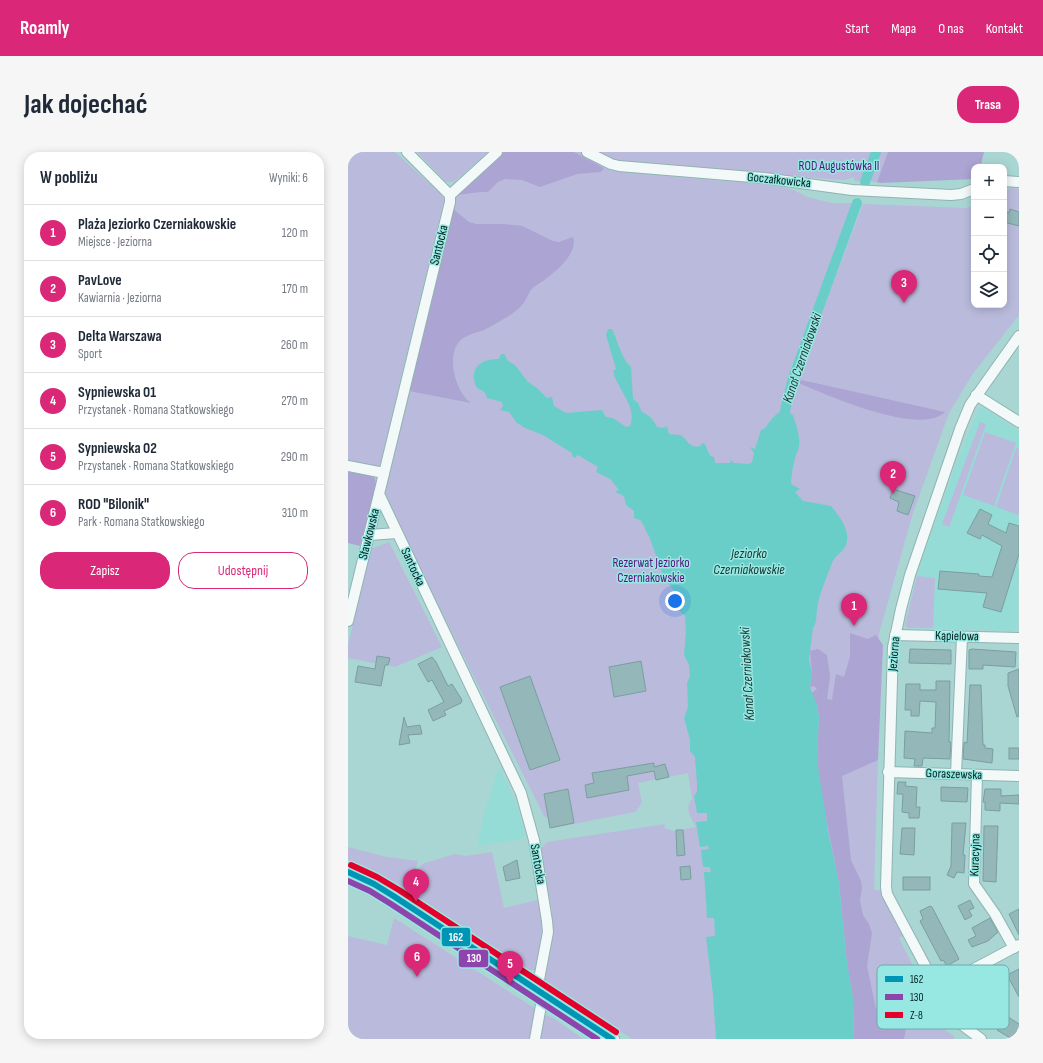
<!DOCTYPE html>
<html lang="pl">
<meta charset="utf-8">
<style>
body{margin:0;font-family:"Sofia Sans Condensed",sans-serif;background:#f6f6f7;color:#1f2937}
.controls{position:absolute;right:12px;top:12px;display:grid;overflow:hidden;border-radius:8px;box-shadow:0 2px 10px #0003}
.controls button{width:36px;height:36px;display:grid;place-items:center;padding:0;border:0;border-bottom:1px solid #e0e1e3;background:#fff;color:#1f2937;font:20px sans-serif}
.you{position:absolute;left:327px;top:449px;width:14px;height:14px;margin:-10px;border:3px solid #fff;border-radius:50%;background:#1a73e8;box-shadow:0 0 0 6px #1a73e833}
.badge{display:grid;place-items:center;width:26px;height:26px;border-radius:50%;background:#db2777;color:#fff;font-size:13px;font-weight:700}
.pin{position:absolute;translate:-50% -33px;filter:drop-shadow(0 1px 2px #0008)}
.pin::after{content:'';position:absolute;top:21px;width:14px;height:12px;background:inherit;clip-path:polygon(0 0,100% 0,50% 100%)}
.list{margin:0;padding:0;list-style:none}
h2{display:flex;justify-content:space-between;align-items:center;height:52px;margin:0;padding:0 16px;font-size:17px}
h2 small{font-size:13px;font-weight:400;color:#747a83}
.list li{display:grid;grid-template-columns:26px 1fr auto;gap:12px;align-items:center;box-sizing:border-box;height:56px;padding:0 16px;border-top:1px solid #e0e1e3}
.list b{display:block;font-size:15px;white-space:nowrap}
.list p{margin:0;font-size:13px;white-space:nowrap;color:#747a83}
.list em{font-size:13px;font-style:normal;color:#747a83}
.actions{display:flex;gap:8px;padding:12px 16px}
.actions a{flex:1;padding:9px 0;border:1px solid #db2777;border-radius:16px;text-align:center;font-size:14px;color:#db2777}
.actions .main{background:#db2777;color:#fff}
.icon{flex:none;width:22px;height:22px;fill:none;stroke:currentColor;stroke-width:2;stroke-linecap:round;stroke-linejoin:round}
.map{position:relative;flex:none;width:671px;height:887px;overflow:hidden;border-radius:16px}
header{display:flex;align-items:center;gap:24px;box-sizing:border-box;height:56px;padding:0 20px;background:#db2777;color:#fff}
header strong{font-size:19px}
nav{display:flex;gap:22px;margin-inline-start:auto;font-size:14px}
.intro{display:flex;align-items:center;justify-content:space-between;box-sizing:border-box;height:96px;padding:0 24px}
h1{margin:0;font-size:28px}
.button{padding:10px 18px;border-radius:16px;background:#db2777;color:#fff;font-size:14px;font-weight:700}
main{display:flex;gap:24px;padding:0 24px}
aside{flex:1;background:#fff;border-radius:16px;box-shadow:0 2px 10px #0003}
.map>svg:first-child{display:block}
</style>
<header>
<strong>Roamly</strong>
<nav><a>Start</a><a>Mapa</a><a>O nas</a><a>Kontakt</a></nav>
</header>
<div class="intro"><h1>Jak dojechać</h1><a class="button">Trasa</a></div>
<main>
<aside>
<h2>W pobliżu<small>Wyniki: 6</small></h2>
<ul class="list">
<li><span class="badge">1</span><div><b>Plaża Jeziorko Czerniakowskie</b><p>Miejsce · Jeziorna</p></div><em>120 m</em></li>
<li><span class="badge">2</span><div><b>PavLove</b><p>Kawiarnia · Jeziorna</p></div><em>170 m</em></li>
<li><span class="badge">3</span><div><b>Delta Warszawa</b><p>Sport</p></div><em>260 m</em></li>
<li><span class="badge">4</span><div><b>Sypniewska 01</b><p>Przystanek · Romana Statkowskiego</p></div><em>270 m</em></li>
<li><span class="badge">5</span><div><b>Sypniewska 02</b><p>Przystanek · Romana Statkowskiego</p></div><em>290 m</em></li>
<li><span class="badge">6</span><div><b>ROD &quot;Bilonik&quot;</b><p>Park · Romana Statkowskiego</p></div><em>310 m</em></li>
</ul>
<div class="actions"><a class="main">Zapisz</a><a>Udostępnij</a></div>
</aside>
<div class="map">
<svg width="671" height="887" viewBox="0 0 671 887">
<rect width="100%" height="100%" fill="#a9d6d3"/>
<g fill="#95dcd7">
<path d="M 631,256 L 636,256 L 671,279 L 670,474 L 666,479 L 560,476 L 557,473 L 573,410 L 610,306 Z"/>
<path d="M 151,614 L 170,656 L 177,683 L 173,687 L 129,694 L 138,655 Z"/>
</g>
<g fill="#babadc">
<path d="M 0,0 L 47,0 L 94,43 L 96,48 L 32,313 L 28,315 L 0,308 Z"/>
<path d="M 69,0 L 140,0 L 106,30 L 98,30 Z"/>
<path d="M 152,0 L 232,0 L 261,14 L 258,16 L 264,19 L 374,29 L 413,30 L 446,38 L 459,45 L 484,51 L 505,51 L 440,225 L 449,227 L 515,52 L 619,56 L 626,53 L 626,153 L 656,153 L 656,39 L 664,36 L 671,37 L 671,163 L 624,223 L 601,261 L 564,364 L 531,482 L 526,609 L 530,608 L 526,738 L 534,738 L 557,783 L 551,786 L 567,818 L 573,815 L 600,866 L 600,874 L 597,878 L 607,885 L 605,887 L 284,887 L 196,829 L 204,758 L 191,710 L 194,695 L 199,690 L 317,672 L 316,676 L 326,679 L 348,675 C 343,665 336,657 344,647 L 340,621 L 290,631 L 294,651 L 287,660 L 215,674 L 196,664 L 32,338 L 103,42 Z"/>
<path d="M 248,0 L 540,0 L 529,30 L 507,29 L 505,25 L 497,28 L 398,21 L 311,11 L 269,10 Z"/>
<path d="M 632,270 L 638,272 L 601,375 L 594,372 Z"/>
<path d="M 637,280 L 668,291 L 646,354 L 615,343 Z"/>
<path d="M 668,296 L 671,297 L 671,363 L 648,355 Z"/>
<path d="M 41,390 L 94,495 L 47,515 L 0,506 L 0,493 L 23,397 Z"/>
<path d="M 569,424 L 587,426 L 585,476 L 560,476 L 557,473 Z"/>
<path d="M 0,695 L 39,705 L 70,709 L 61,740 L 31,722 L 0,708 Z"/>
<path d="M 144,700 L 156,756 L 190,748 C 193,771 199,797 187,818 L 178,818 L 63,742 L 73,713 L 77,711 L 107,702 L 118,704 Z"/>
<path d="M 46,766 L 188,857 L 181,887 L 0,887 L 0,784 L 39,793 Z"/>
<path d="M 198,863 L 205,866 L 235,887 L 188,887 L 192,864 Z"/>
</g>
<g fill="#aca4d3">
<path d="M 156,0 L 226,0 L 256,16 L 253,20 L 229,22 L 192,35 L 174,28 L 157,27 L 150,30 L 140,40 C 129,39 117,44 107,42 Z"/>
<path d="M 540,0 L 636,0 L 633,12 L 630,11 L 629,15 L 626,15 L 626,27 L 532,31 L 529,30 Z"/>
<path d="M 104,56 L 121,70 L 128,72 L 156,72 L 174,74 L 205,89 L 211,90 L 225,85 C 232,103 199,127 186,135 C 180,139 179,148 174,153 C 168,161 147,172 138,177 C 130,181 117,182 111,190 C 98,205 108,241 123,251 L 61,239 Z"/>
<path d="M 449,227 L 597,260 C 571,285 477,242 448,230 Z"/>
<path d="M 0,318 L 21,323 L 27,326 L 28,333 L 12,394 L 0,391 Z"/>
<path d="M 502,481 L 520,487 L 528,483 L 535,493 L 530,608 L 494,624 L 503,708 L 513,729 L 514,736 L 512,749 L 515,763 L 521,772 L 524,781 L 519,814 L 528,857 L 547,863 L 559,871 L 556,887 L 506,887 L 505,846 L 499,811 L 491,731 L 472,636 L 469,609 L 471,564 L 469,553 L 464,541 L 469,537 L 466,534 L 462,535 L 464,521 L 462,499 L 470,497 L 479,503 L 482,525 L 479,547 L 484,548 L 488,522 L 496,525 L 502,505 Z"/>
</g>
<path fill="#6acec8" d="M 260,177 L 264,177 C 270,189 273,206 283,215 L 285,247 L 290,251 L 294,260 C 301,263 306,268 309,275 L 316,276 L 319,274 L 321,282 C 325,283 331,282 334,284 C 340,289 343,297 352,294 L 355,291 L 357,292 L 362,304 L 366,305 L 367,311 L 382,311 L 383,308 L 386,311 L 401,312 L 404,310 L 406,301 L 402,295 L 407,297 L 413,278 L 417,276 C 424,267 426,262 437,258 L 445,263 C 448,273 454,288 450,298 C 445,309 444,320 443,332 L 452,337 L 447,340 L 455,349 L 483,354 C 491,364 501,376 499,389 C 498,400 487,402 484,411 C 479,425 470,444 469,458 C 468,465 469,471 465,476 L 461,507 L 464,521 L 462,535 L 469,553 L 471,565 L 469,609 L 480,679 L 491,731 L 499,811 L 505,846 L 506,887 L 368,887 L 365,842 L 358,785 L 367,784 L 366,766 L 359,766 L 356,720 L 363,720 L 362,715 L 355,715 L 353,698 L 361,697 L 360,694 L 352,695 L 348,670 L 359,669 L 359,661 L 349,661 L 346,644 L 349,640 L 349,632 L 347,605 L 342,599 L 342,588 L 336,566 L 340,555 L 339,531 L 342,524 L 341,513 L 336,503 L 338,480 L 337,464 L 328,456 L 332,452 L 328,441 L 316,426 L 301,384 C 297,379 297,373 292,368 L 286,366 L 286,359 L 278,353 L 276,344 L 267,340 L 271,338 L 262,327 L 248,320 L 250,315 L 230,303 L 227,306 L 224,304 L 224,301 L 195,283 L 177,276 L 169,271 L 161,260 L 152,258 L 155,254 L 154,250 L 139,246 C 138,244 138,242 137,241 C 134,237 129,238 127,232 C 122,214 135,207 151,207 L 153,202 L 156,202 L 160,209 L 167,213 L 180,230 L 189,236 L 199,246 L 204,245 L 206,254 L 218,261 L 254,258 L 258,265 L 265,266 L 278,275 L 282,274 C 290,255 269,237 265,219 L 268,217 L 258,183 Z"/>
<g fill="none" stroke-linecap="round" stroke-linejoin="round">
<g stroke="#6acec8" stroke-width="10">
<path d="M 517,30 L 528,0"/>
<path d="M 434,271 L 445,226 L 509,51"/>
</g>
</g>
<g fill="#94b7b9" stroke="#7b9ea0">
<path d="M 662,57 L 671,60 L 671,74 L 656,70 L 656,59 L 661,61 Z"/>
<path d="M 545,337 L 567,344 L 560,363 L 549,359 L 551,350 L 542,346 Z"/>
<path d="M 632,357 L 644,363 L 640,372 L 658,381 L 661,371 L 671,374 L 671,402 L 653,460 L 635,455 L 639,441 L 590,437 L 592,419 L 631,422 L 631,424 L 644,425 L 654,394 L 634,383 L 632,387 L 619,381 Z"/>
<path d="M 562,497 L 603,498 L 603,512 L 561,511 Z"/>
<path d="M 624,497 L 668,500 L 667,515 L 635,513 L 635,517 L 621,517 L 621,498 Z"/>
<path d="M 29,504 L 42,506 L 40,513 L 37,513 L 33,534 L 7,530 L 10,514 L 27,517 Z"/>
<path d="M 84,505 L 88,510 L 100,534 L 104,532 L 114,548 L 113,551 L 96,559 L 98,563 L 85,569 L 80,558 L 96,550 L 84,528 L 80,530 L 70,512 Z"/>
<path d="M 293,509 L 298,539 L 266,545 L 261,515 Z"/>
<path d="M 671,517 L 671,564 L 669,565 L 660,534 L 660,521 Z"/>
<path d="M 182,524 L 212,608 L 182,618 L 152,535 Z"/>
<path d="M 588,529 L 602,529 L 601,590 L 603,590 L 602,607 L 575,606 L 574,614 L 566,614 L 567,607 L 556,606 L 557,579 L 584,581 L 584,576 L 587,576 L 588,550 L 572,549 L 571,564 L 563,564 L 563,558 L 557,558 L 558,532 L 572,532 L 572,538 L 588,538 Z"/>
<path d="M 622,533 L 633,533 L 635,593 L 637,593 L 637,596 L 645,597 L 644,611 L 615,607 L 616,590 L 619,591 Z"/>
<path d="M 56,565 L 59,575 L 72,573 L 74,582 L 60,583 L 62,591 L 51,593 Z"/>
<rect x="661" y="596" width="10" height="11"/>
<path d="M 306,611 L 306,615 L 317,612 L 321,625 L 308,628 L 306,619 L 279,624 L 281,638 L 239,646 L 237,633 L 246,631 L 244,621 Z"/>
<path d="M 550,630 L 558,630 L 557,634 L 569,635 L 568,655 L 572,655 L 571,666 L 561,666 L 561,661 L 554,660 L 555,642 L 549,642 Z"/>
<path d="M 593,635 L 620,636 L 619,650 L 593,649 Z"/>
<path d="M 220,637 L 226,671 L 202,676 L 196,642 Z"/>
<path d="M 637,637 L 653,637 L 653,644 L 671,643 L 671,652 L 652,651 L 652,659 L 637,658 L 637,650 L 635,650 Z"/>
<path d="M 604,671 L 618,671 L 615,703 L 617,703 L 616,721 L 609,720 L 606,726 L 599,723 L 603,714 Z"/>
<path d="M 636,674 L 650,674 L 648,730 L 635,729 Z"/>
<path d="M 554,676 L 567,676 L 566,703 L 552,702 Z"/>
<path d="M 328,678 L 335,678 L 337,703 L 329,704 Z"/>
<path d="M 169,708 L 172,726 L 158,729 L 155,715 Z"/>
<path d="M 342,714 L 343,727 L 333,728 L 332,715 Z"/>
<rect x="555" y="725" width="27" height="13"/>
<path d="M 622,748 L 626,756 L 621,758 L 624,764 L 617,768 L 610,754 Z"/>
<path d="M 582,754 L 584,755 L 611,807 L 599,814 L 595,808 L 593,809 L 572,769 L 575,767 L 572,759 Z"/>
<path d="M 671,757 L 671,783 L 661,762 Z"/>
<path d="M 642,766 L 650,780 L 640,789 L 624,795 L 620,788 L 628,784 L 624,776 Z"/>
<path d="M 671,817 L 671,845 L 659,823 Z"/>
<path d="M 654,861 L 671,872 L 671,884 L 669,887 L 664,887 L 649,878 L 651,875 L 646,872 Z"/>
</g>
<g fill="none" stroke-linecap="round" stroke-linejoin="round">
<defs>
<g id="street">
<path d="M 59,0 L 102,43"/>
<path d="M 149,0 L 102,43 L 102,50 L 31,342 L 173,641 L 186,688 L 199,769 L 200,780 L 189,838"/>
<path d="M 239,0 L 263,12 L 271,14 L 416,26 L 504,38 L 603,43 L 613,42 L 626,37"/>
<path d="M 656,29 L 671,30"/>
<path d="M 628,243 L 671,270"/>
<path d="M 0,314 L 36,321"/>
<path d="M 21,383 L 49,381"/>
<path d="M 0,469 L 31,342"/>
<path d="M 547,483 L 671,486"/>
<path d="M 540,620 L 671,624"/>
<path d="M 608,622 L 614,485"/>
<path d="M 629,623 L 626,732 L 647,762 L 666,796"/>
<path d="M 590,836 L 671,793"/>
<path d="M 187,887 L 195,842"/>
<path d="M 633,887 L 605,866 L 539,742 L 538,735 L 545,495 L 553,457 L 562,423 L 612,277 L 622,253 L 671,184"/>
</g>
<path id="secondary" d="M 0,720 L 26,732 L 47,745 L 264,887"/>
</defs>
<use href="#street" stroke="#90b3b1" stroke-width="12"/>
<use href="#secondary" stroke="#90b3b1" stroke-width="16"/>
<use href="#street" stroke="#f2f9f8" stroke-width="10"/>
<use href="#secondary" stroke="#ebeeee" stroke-width="14"/>
<defs>
<path id="bus-1" d="M 0,720 L 26,732 L 47,745 L 264,887"/>
<path id="bus-2" d="M 0,729 L 22,739 L 43,752 L 249,887"/>
<path id="bus-3" d="M 3,713 L 29,725 L 51,738 L 268,880"/>
</defs>
<use href="#bus-1" stroke="#97e8e2" stroke-width="9"/>
<use href="#bus-2" stroke="#97e8e2" stroke-width="9"/>
<use href="#bus-3" stroke="#97e8e2" stroke-width="9"/>
<use href="#bus-1" stroke="#0095b4" stroke-width="6"/>
<use href="#bus-2" stroke="#8e44ad" stroke-width="6"/>
<use href="#bus-3" stroke="#e4002b" stroke-width="6"/>
</g>
<g text-anchor="middle" dominant-baseline="central" stroke-width="3" stroke-linejoin="round" paint-order="stroke">
<g font-size="13" fill="#5a147f" stroke="#97e8e2">
<text x="491" y="14">ROD Augustówka II</text>
<text x="303" y="411">Rezerwat Jeziorko<tspan x="303" dy="15">Czerniakowskie</tspan></text>
</g>
<g font-size="13" fill="#002120" stroke="#97e8e2">
<text transform="translate(431 28) rotate(6)">Goczałkowicka</text>
<text transform="translate(91 93) rotate(-76)">Santocka</text>
<text transform="translate(21 382) rotate(-76)">Sławkowska</text>
<text transform="translate(65 415) rotate(65)">Santocka</text>
<text transform="translate(609 484) rotate(1)">Kąpielowa</text>
<text transform="translate(546 502) rotate(-85)">Jeziorna</text>
<text transform="translate(606 622) rotate(2)">Goraszewska</text>
<text transform="translate(627 703) rotate(-88)">Kuracyjna</text>
<text transform="translate(190 712) rotate(80)">Santocka</text>
</g>
<g font-size="14" font-style="italic" fill="#1a3533" stroke="#97e8e2">
<text transform="translate(454 206) rotate(-71)">Kanał Czerniakowski</text>
<text x="401" y="401">Jeziorko<tspan x="401" dy="16">Czerniakowskie</tspan></text>
<text transform="translate(399 522) rotate(-93)">Kanał Czerniakowski</text>
</g>
</g>
<rect x="529" y="813" width="132" height="64" rx="6" fill="#97e8e2" stroke="#6aaca8" stroke-width="1"/>
<rect x="537" y="824" width="18" height="6" fill="#0095b4"/>
<rect x="537" y="842" width="18" height="6" fill="#8e44ad"/>
<rect x="537" y="860" width="18" height="6" fill="#e4002b"/>
<g font-size="11" fill="#002120">
<text x="562" y="831">162</text>
<text x="562" y="849">130</text>
<text x="562" y="867">Z-8</text>
</g>
<g stroke="#97e8e2" stroke-width="1.5">
<rect x="93" y="775" width="30" height="20" rx="4" fill="#0095b4"/>
<rect x="110" y="797" width="31" height="19" rx="4" fill="#8e44ad"/>
</g>
<g font-size="11" text-anchor="middle" font-weight="bold" fill="#fff">
<text x="108" y="789">162</text>
<text x="126" y="810">130</text>
</g>
</svg>
<div class="controls">
<button>+</button>
<button>−</button>
<button><svg class="icon" aria-label="locate" viewBox="0 0 24 24"><circle cx="12" cy="12" r="6"/><path d="M12 2v4M12 18v4M2 12h4M18 12h4"/></svg></button>
<button><svg class="icon" aria-label="layers" viewBox="0 0 24 24"><path d="M12 4l9 5-9 5-9-5zM3 14l9 5 9-5"/></svg></button>
</div>
<div class="you"></div>
<div class="pin badge" style="left:506px;top:474px">1</div>
<div class="pin badge" style="left:545px;top:342px">2</div>
<div class="pin badge" style="left:556px;top:151px">3</div>
<div class="pin badge" style="left:68px;top:750px">4</div>
<div class="pin badge" style="left:162px;top:832px">5</div>
<div class="pin badge" style="left:69px;top:825px">6</div>
</div>
</main>
